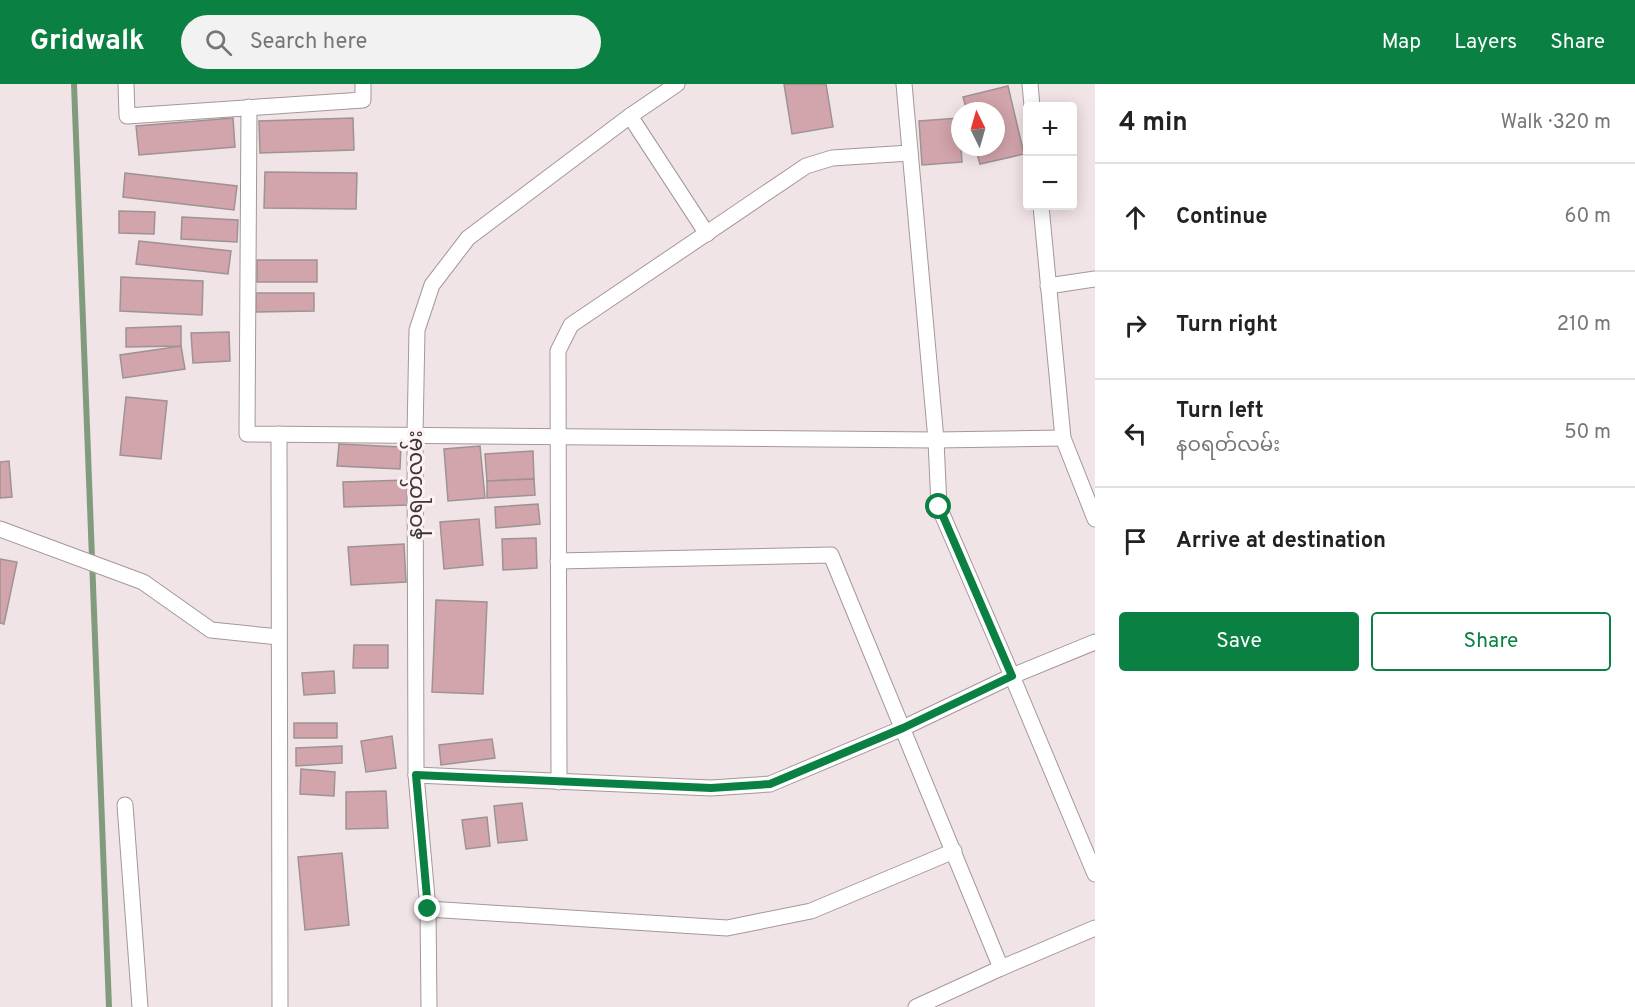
<!DOCTYPE html>
<meta charset="utf-8">
<style>
body{margin:0;font-family:Overpass,"Noto Sans Myanmar",sans-serif;background:#f2f2f2;color:#222}
.controls{position:absolute;right:18px;top:18px;display:grid;overflow:hidden;border-radius:6px;box-shadow:0 3px 15px #0003}
.controls button{width:54px;height:54px;display:grid;place-items:center;padding:0;border:0;border-bottom:2px solid #e0e0e0;background:#fff;color:#222;font:30px sans-serif}
.compass{position:absolute;left:951px;top:18px;width:54px;height:54px;border-radius:50%;background:#fff;box-shadow:0 3px 15px #0003;rotate:355deg}
.stop{position:absolute;width:18px;height:18px;margin:-14px;border:4px solid #0b8043;border-radius:50%;background:#fff}
.stop.end{background:#0b8043;border-color:#fff;box-shadow:0 2px 6px #0008}
.list{margin:0;padding:0;list-style:none}
h2{display:flex;justify-content:space-between;align-items:center;height:78px;margin:0;padding:0 24px;font-size:26px}
h2 small{font-size:20px;font-weight:400;color:#767676}
.list li{display:grid;grid-template-columns:39px 1fr auto;gap:18px;align-items:center;box-sizing:border-box;height:108px;padding:0 24px;border-top:2px solid #e0e0e0}
.list b{display:block;font-size:22px;white-space:nowrap}
.list p{margin:0;font-size:20px;white-space:nowrap;color:#767676}
.list em{font-size:20px;font-style:normal;color:#767676}
.actions{display:flex;gap:12px;padding:18px 24px}
.actions a{flex:1;padding:14px 0;border:2px solid #0b8043;border-radius:6px;text-align:center;font-size:21px;color:#0b8043}
.actions .main{background:#0b8043;color:#fff}
.icon{flex:none;width:33px;height:33px;fill:none;stroke:currentColor;stroke-width:2;stroke-linecap:round;stroke-linejoin:round}
.map{position:relative;flex:none;width:1095px;height:923px;overflow:hidden}
header{display:flex;align-items:center;gap:36px;box-sizing:border-box;height:84px;padding:0 30px;background:#0b8043;color:#fff}
header strong{font-size:28px}
nav{display:flex;gap:33px;margin-inline-start:auto;font-size:21px}
.search{width:420px;height:54px;background:#f2f2f2;display:flex;align-items:center;gap:15px;box-sizing:border-box;padding:0 21px;border-radius:33px;color:#767676;font-size:22px}
main{display:flex}
aside{flex:1;background:#fff}
.map>svg:first-child{display:block}
</style>
<header>
<strong>Gridwalk</strong>
<div class="search"><svg class="icon" aria-label="search" viewBox="0 0 24 24"><circle cx="10" cy="10" r="6"/><path d="M15 15l6 6"/></svg>Search here</div>
<nav><a>Map</a><a>Layers</a><a>Share</a></nav>
</header>
<main>
<div class="map">
<svg width="1095" height="923" viewBox="0 0 1095 923">
<rect width="100%" height="100%" fill="#f1e4e6"/>
<g fill="none" stroke-linecap="round" stroke-linejoin="round">
<path stroke="#809c7d" stroke-width="6" d="M 74,0 L 109,923"/>
</g>
<g fill="#d2a4ab" stroke="#9e9294" stroke-width="1.5">
<path d="M 784,0 L 826,0 L 833,43 L 792,50 Z"/>
<path d="M 1008,2 L 1024,70 L 980,80 L 975,63 L 996,63 L 996,27 L 967,27 L 963,13 Z"/>
<path d="M 233,34 L 235,63 L 139,71 L 136,42 Z"/>
<path d="M 353,34 L 354,66 L 260,69 L 259,37 Z"/>
<path d="M 959,34 L 962,78 L 922,81 L 919,37 Z"/>
<path d="M 265,88 L 357,89 L 356,125 L 264,124 Z"/>
<path d="M 125,89 L 237,102 L 234,126 L 123,113 Z"/>
<path d="M 119,127 L 155,128 L 154,150 L 119,149 Z"/>
<path d="M 182,133 L 238,136 L 237,158 L 181,155 Z"/>
<path d="M 139,157 L 231,167 L 228,190 L 136,180 Z"/>
<rect x="257" y="176" width="60" height="22"/>
<path d="M 121,193 L 203,197 L 202,231 L 120,227 Z"/>
<path d="M 256,209 L 314,209 L 314,227 L 256,228 Z"/>
<path d="M 181,242 L 181,262 L 126,263 L 126,244 Z"/>
<path d="M 229,248 L 230,277 L 193,279 L 191,249 Z"/>
<path d="M 181,262 L 185,285 L 123,294 L 120,271 Z"/>
<path d="M 126,313 L 167,317 L 161,375 L 120,371 Z"/>
<path d="M 339,360 L 401,363 L 400,385 L 337,382 Z"/>
<path d="M 480,362 L 485,414 L 448,417 L 444,365 Z"/>
<path d="M 533,367 L 534,395 L 487,397 L 485,370 Z"/>
<path d="M 9,377 L 12,413 L 0,414 L 0,378 Z"/>
<path d="M 534,395 L 535,411 L 487,414 L 487,397 Z"/>
<path d="M 407,396 L 408,421 L 344,423 L 343,398 Z"/>
<path d="M 538,420 L 540,440 L 496,444 L 495,423 Z"/>
<path d="M 479,435 L 483,481 L 444,485 L 440,438 Z"/>
<path d="M 536,454 L 537,484 L 503,486 L 502,455 Z"/>
<path d="M 404,460 L 406,498 L 351,501 L 348,463 Z"/>
<path d="M 0,475 L 17,478 L 4,540 L 0,539 Z"/>
<path d="M 436,516 L 487,518 L 483,610 L 432,608 Z"/>
<path d="M 354,561 L 388,561 L 388,584 L 353,584 Z"/>
<path d="M 334,587 L 335,609 L 304,611 L 302,589 Z"/>
<rect x="294" y="639" width="43" height="15"/>
<path d="M 392,652 L 396,684 L 366,688 L 361,657 Z"/>
<path d="M 492,655 L 495,674 L 441,681 L 439,661 Z"/>
<path d="M 342,662 L 342,679 L 296,682 L 296,664 Z"/>
<path d="M 301,685 L 335,688 L 334,712 L 300,710 Z"/>
<path d="M 386,707 L 388,744 L 346,745 L 346,708 Z"/>
<path d="M 522,719 L 527,756 L 498,759 L 494,722 Z"/>
<path d="M 487,733 L 490,762 L 466,765 L 462,736 Z"/>
<path d="M 342,769 L 349,841 L 305,846 L 298,773 Z"/>
</g>
<g fill="none" stroke-linecap="round" stroke-linejoin="round">
<defs>
<g id="street">
<path d="M 126,0 L 127,32 L 363,16 L 363,0"/>
<path d="M 904,0 L 936,356 L 939,423 L 1012,592 L 1095,790"/>
<path d="M 1030,0 L 1032,22"/>
<path d="M 249,23 L 247,350 L 936,356 L 1063,354"/>
<path d="M 630,32 L 707,150"/>
<path d="M 1041,122 L 1063,354 L 1095,435"/>
<path d="M 1048,202 L 1095,195"/>
<path d="M 279,350 L 280,923"/>
<path d="M 0,445 L 143,498 L 211,546 L 279,553"/>
<path d="M 558,477 L 831,471 L 1001,884"/>
<path d="M 416,691 L 711,704 L 770,700 L 903,644 L 1012,592 L 1095,558"/>
<path d="M 559,698 L 558,267 L 571,241 L 806,82 L 832,74 L 910,69"/>
<path d="M 125,721 L 140,923"/>
<path d="M 428,825 L 727,844 L 811,827 L 954,767"/>
<path d="M 429,923 L 428,825 L 416,691 L 415,351 L 417,246 L 432,201 L 468,154 L 630,32 L 677,0"/>
<path d="M 916,923 L 1001,884 L 1095,844"/>
</g>
</defs>
<use href="#street" stroke="#a39799" stroke-width="17"/>
<use href="#street" stroke="#fff" stroke-width="15"/>
</g>
<g fill="none" stroke-linecap="round" stroke-linejoin="round">
<path stroke="#0b8043" stroke-width="8" d="M 428,825 L 416,691 L 711,704 L 770,700 L 903,644 L 1012,592 L 939,423"/>
</g>
<g text-anchor="middle" dominant-baseline="central" stroke-width="6" stroke-linejoin="round" paint-order="stroke">
<g font-size="21" fill="#3b3637" stroke="#fef2f3">
<text transform="translate(416 401) rotate(-90)">နဝရတ်လမ်း</text>
</g>
</g>
</svg>
<div class="controls">
<button>+</button>
<button>−</button>
</div>
<svg class="compass" viewBox="-18 -18 36 36"><path d="M0-13l5 13h-10z" fill="#e53935"/><path d="M0 13l5-13h-10z" fill="#767676"/></svg>
<div class="stop" style="left:939px;top:423px"></div>
<div class="stop end" style="left:428px;top:825px"></div>
</div>
<aside>
<h2>4 min<small>Walk · 320 m</small></h2>
<ul class="list">
<li><svg class="icon" aria-label="ahead" viewBox="0 0 24 24"><path d="M12 20V5M6 11l6-6 6 6"/></svg><div><b>Continue</b></div><em>60 m</em></li>
<li><svg class="icon" aria-label="right" viewBox="0 0 24 24"><path d="M7 20v-9h11M14 6l5 5-5 5"/></svg><div><b>Turn right</b></div><em>210 m</em></li>
<li><svg class="icon" aria-label="left" viewBox="0 0 24 24"><path d="M17 20v-9H6M10 6l-5 5 5 5"/></svg><div><b>Turn left</b><p>နဝရတ်လမ်း</p></div><em>50 m</em></li>
<li><svg class="icon" aria-label="arrive" viewBox="0 0 24 24"><path d="M6 21V4h12l-3 4 3 4H6"/></svg><div><b>Arrive at destination</b></div></li>
</ul>
<div class="actions"><a class="main">Save</a><a>Share</a></div>
</aside>
</main>
